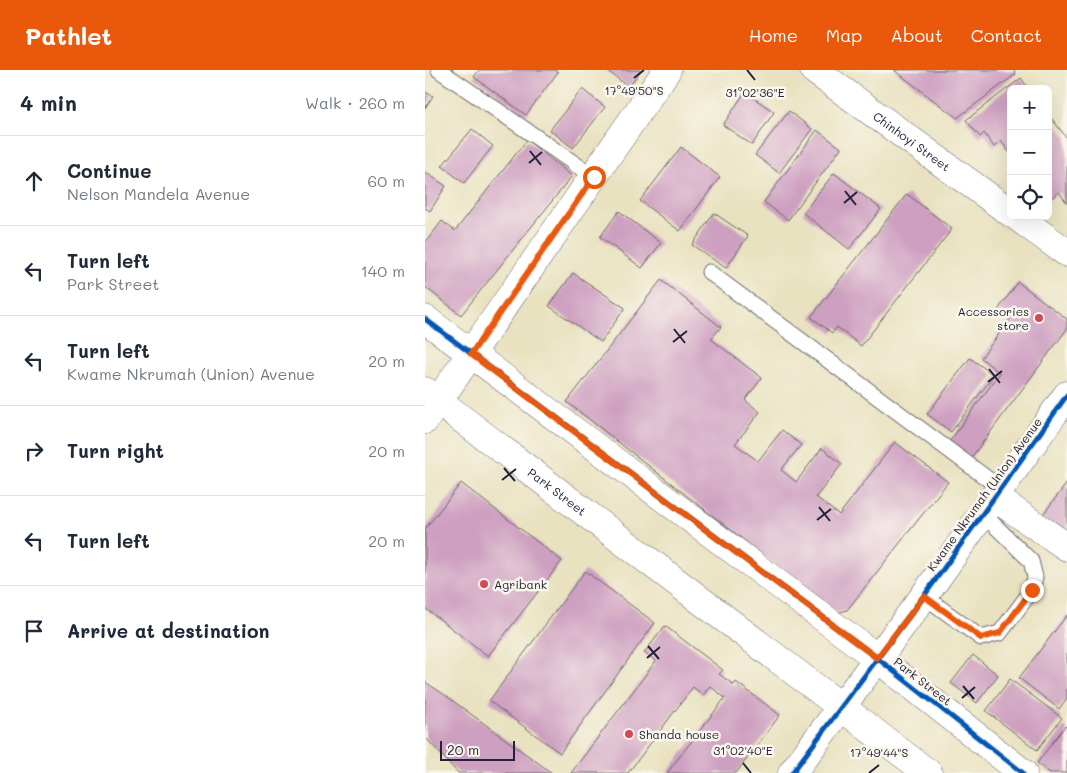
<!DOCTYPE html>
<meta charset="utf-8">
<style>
body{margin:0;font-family:Mali,sans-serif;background:#f2f2f3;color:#1f2937}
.controls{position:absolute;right:15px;top:15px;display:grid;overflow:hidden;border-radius:8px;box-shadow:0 5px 20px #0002}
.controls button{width:45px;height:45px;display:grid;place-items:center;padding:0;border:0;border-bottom:1px solid #e0e1e3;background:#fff;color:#1f2937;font:25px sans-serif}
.scale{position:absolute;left:15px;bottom:12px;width:75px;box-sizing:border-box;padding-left:5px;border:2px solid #22223b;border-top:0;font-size:14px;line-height:18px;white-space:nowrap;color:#22223b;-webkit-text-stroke:4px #fbf7ec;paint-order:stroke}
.stop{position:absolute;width:15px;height:15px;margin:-11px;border:4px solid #ea580c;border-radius:50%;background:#fff}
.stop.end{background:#ea580c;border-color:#fff;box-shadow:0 1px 5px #0008}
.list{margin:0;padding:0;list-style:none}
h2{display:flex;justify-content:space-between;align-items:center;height:65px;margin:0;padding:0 20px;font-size:21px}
h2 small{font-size:16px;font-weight:400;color:#747a83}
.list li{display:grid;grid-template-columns:32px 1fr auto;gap:15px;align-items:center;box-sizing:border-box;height:90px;padding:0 20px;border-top:1px solid #e0e1e3}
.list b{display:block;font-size:19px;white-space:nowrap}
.list p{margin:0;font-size:16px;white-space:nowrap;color:#747a83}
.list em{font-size:16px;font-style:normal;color:#747a83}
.icon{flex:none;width:28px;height:28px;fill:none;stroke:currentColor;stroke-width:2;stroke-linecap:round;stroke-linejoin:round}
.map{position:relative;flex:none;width:642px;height:703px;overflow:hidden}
header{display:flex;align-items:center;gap:30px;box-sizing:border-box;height:70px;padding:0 25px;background:#ea580c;color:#fff}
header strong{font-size:24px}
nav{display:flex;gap:28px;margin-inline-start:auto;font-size:18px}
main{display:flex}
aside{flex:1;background:#fff}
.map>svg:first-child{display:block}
</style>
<header>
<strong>Pathlet</strong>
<nav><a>Home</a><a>Map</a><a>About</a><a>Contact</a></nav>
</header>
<main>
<aside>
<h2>4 min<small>Walk · 260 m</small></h2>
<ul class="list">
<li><svg class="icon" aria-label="ahead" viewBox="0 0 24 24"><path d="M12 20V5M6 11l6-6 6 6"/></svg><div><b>Continue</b><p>Nelson Mandela Avenue</p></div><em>60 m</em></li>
<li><svg class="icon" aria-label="left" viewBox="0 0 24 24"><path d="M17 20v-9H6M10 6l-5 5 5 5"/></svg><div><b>Turn left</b><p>Park Street</p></div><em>140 m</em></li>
<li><svg class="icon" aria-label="left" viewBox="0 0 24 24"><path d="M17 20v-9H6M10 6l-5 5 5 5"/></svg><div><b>Turn left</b><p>Kwame Nkrumah (Union) Avenue</p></div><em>20 m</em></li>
<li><svg class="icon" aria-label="right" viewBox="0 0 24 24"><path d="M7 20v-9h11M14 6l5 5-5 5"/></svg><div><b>Turn right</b></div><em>20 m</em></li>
<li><svg class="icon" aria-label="left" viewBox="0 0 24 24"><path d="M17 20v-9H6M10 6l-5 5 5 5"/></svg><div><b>Turn left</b></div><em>20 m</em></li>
<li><svg class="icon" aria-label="arrive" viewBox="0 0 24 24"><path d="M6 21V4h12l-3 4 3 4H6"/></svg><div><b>Arrive at destination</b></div></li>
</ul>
</aside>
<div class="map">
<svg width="642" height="703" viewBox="0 0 642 703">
<rect width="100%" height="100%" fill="#fbf7ec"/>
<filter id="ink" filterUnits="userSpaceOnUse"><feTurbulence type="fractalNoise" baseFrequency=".02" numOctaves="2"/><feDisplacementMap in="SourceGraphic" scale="10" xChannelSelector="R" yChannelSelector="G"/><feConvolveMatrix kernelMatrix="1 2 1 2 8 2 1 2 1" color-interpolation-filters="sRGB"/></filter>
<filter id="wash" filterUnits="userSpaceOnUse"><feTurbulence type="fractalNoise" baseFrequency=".0096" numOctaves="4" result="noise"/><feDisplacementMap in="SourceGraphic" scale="20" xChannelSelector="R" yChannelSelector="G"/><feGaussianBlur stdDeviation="1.12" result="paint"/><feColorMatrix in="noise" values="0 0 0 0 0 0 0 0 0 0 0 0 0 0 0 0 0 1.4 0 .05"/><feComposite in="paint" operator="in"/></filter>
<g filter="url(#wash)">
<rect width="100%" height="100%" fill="#e9e2c1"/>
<g id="blocks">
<g fill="#cd9fc0">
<path d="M 54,0 L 130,0 L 133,2 L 101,45 L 49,7 Z"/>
<path d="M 181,0 L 216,0 L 204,17 Z"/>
<path d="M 469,0 L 589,0 L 591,4 L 532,48 Z"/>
<path d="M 596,8 L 604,19 L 586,19 L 586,84 L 576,71 L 569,77 L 559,63 L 555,67 L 541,50 Z"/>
<path d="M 157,19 L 180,37 L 148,78 L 125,60 Z"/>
<path d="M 0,22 L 8,26 L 0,38 Z"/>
<path d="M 320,22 L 349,42 L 327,75 L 298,55 Z"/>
<path d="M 364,41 L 387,59 L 354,103 L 330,85 Z"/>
<path d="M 623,44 L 642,68 L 642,133 L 634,122 L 625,129 L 623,126 Z"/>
<path d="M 47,59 L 68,76 L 39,113 L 17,96 Z"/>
<path d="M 392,60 L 416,78 L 363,150 L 339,132 Z"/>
<path d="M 102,70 L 147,106 L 36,245 L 0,217 L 0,173 L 17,151 L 30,161 Z"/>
<path d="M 256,77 L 295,107 L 255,161 L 215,131 Z"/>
<path d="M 0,102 L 21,116 L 5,141 L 0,138 Z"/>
<path d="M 409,103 L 456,139 L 424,179 L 378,143 Z"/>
<path d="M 482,124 L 527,159 L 436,276 L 412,257 L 407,263 L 386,247 Z"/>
<path d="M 194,141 L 236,173 L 217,198 L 175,167 Z"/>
<path d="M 289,143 L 323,166 L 301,198 L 267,175 Z"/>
<path d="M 148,203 L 200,238 L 176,272 L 124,236 Z"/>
<path d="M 236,210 L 296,257 L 286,269 L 337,308 L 320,330 L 335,342 L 310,374 L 333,391 L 357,360 L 376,375 L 356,400 L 371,412 L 397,378 L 417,394 L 391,427 L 414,445 L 470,372 L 523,412 L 422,540 L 412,543 L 142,332 Z"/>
<path d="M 593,212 L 642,249 L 642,259 L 546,388 L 524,372 L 575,303 L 556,288 L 585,249 L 573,240 Z"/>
<path d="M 545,288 L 569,305 L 526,362 L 502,344 Z"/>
<path d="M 36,413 L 137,491 L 63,586 L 0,538 L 0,459 Z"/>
<path d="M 642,413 L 642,467 L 616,447 Z"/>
<path d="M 160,501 L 230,553 L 135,683 L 64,631 Z"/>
<path d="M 642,545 L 642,628 L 634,639 L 594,608 Z"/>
<path d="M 240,556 L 298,600 L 294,604 L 309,615 L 311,612 L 355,645 L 311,703 L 242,703 L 300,628 L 285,616 L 278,625 L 268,617 L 203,703 L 146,703 L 231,591 L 219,583 Z"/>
<path d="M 548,585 L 573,605 L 552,633 L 526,613 Z"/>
<path d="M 585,609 L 637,648 L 612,680 L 561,641 Z"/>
<path d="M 0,612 L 17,623 L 127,703 L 33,703 L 0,667 Z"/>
<path d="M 640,656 L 642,658 L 642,703 L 625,703 L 612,693 Z"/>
</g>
</g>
</g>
<g filter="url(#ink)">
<use href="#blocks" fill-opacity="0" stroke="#68656a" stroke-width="1"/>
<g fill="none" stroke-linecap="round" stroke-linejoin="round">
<defs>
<g id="service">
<path d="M 14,0 L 169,107"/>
<path d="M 284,202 L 575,418"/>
<path d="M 499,526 L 556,568 L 575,563 L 607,520 L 610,507 L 606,491 L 557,443"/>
</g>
<g id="minor">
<path d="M 0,249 L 452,588 L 598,703"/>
<path id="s1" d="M 0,321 L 503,703"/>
<path d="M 0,350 L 242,0"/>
<path d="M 569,427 L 642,477"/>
<path d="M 367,703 L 499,526 L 642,325"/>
</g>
<g id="tertiary">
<path id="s2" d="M 389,0 L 586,143"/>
<path d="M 591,146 L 642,183"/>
</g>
</defs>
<use href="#service" stroke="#68656a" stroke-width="17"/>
<use href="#minor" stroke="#68656a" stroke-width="29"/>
<use href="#tertiary" stroke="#68656a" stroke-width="29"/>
<use href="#service" stroke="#fff" stroke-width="15"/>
<use href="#minor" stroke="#fff" stroke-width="28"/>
<use href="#tertiary" stroke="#fff" stroke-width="28"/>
<defs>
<g id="cycleway">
<path d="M 0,249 L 452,588 L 598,703"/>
<path d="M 367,703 L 499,526 L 642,325"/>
</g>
</defs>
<use href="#cycleway" stroke="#fbf7ec" stroke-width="8"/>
<use href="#cycleway" stroke="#0057b8" stroke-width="5"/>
</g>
</g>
<g fill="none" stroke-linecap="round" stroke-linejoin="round" filter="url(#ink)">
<path stroke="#ea580c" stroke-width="6" d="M 169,107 L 46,284 L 452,588 L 499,526 L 556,568 L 575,563 L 607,520"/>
</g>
<path fill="none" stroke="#22223b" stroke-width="2" d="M 322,0 L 330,10M 209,8 L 219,0M 105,81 L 116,95M 104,93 L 117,82M 420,121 L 431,135M 419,133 L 432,122M 249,259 L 260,273M 248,272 L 262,261M 564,299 L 575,313M 563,312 L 577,301M 79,398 L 90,411M 77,410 L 91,399M 394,437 L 405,451M 392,450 L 406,439M 223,576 L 234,589M 222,588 L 235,577M 538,616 L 549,629M 537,628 L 550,617M 318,693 L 326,703M 444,703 L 454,695"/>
<g fill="#d1495b" stroke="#fbf7ec" stroke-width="2">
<circle cx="614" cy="248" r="5"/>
<circle cx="59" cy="514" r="5"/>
<circle cx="204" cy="664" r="5"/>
</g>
<g text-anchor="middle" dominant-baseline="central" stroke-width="5" stroke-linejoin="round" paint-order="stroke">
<g font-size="12" fill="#22223b" stroke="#fbf7ec">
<text stroke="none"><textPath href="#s2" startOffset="121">Chinhoyi Street</textPath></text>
<text stroke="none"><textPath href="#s1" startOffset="166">Park Street</textPath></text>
<text transform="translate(559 424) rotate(-54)">Kwame Nkrumah (Union) Avenue</text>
<text transform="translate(498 611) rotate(38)">Park Street</text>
</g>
<g font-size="12" fill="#22223b" stroke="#fbf7ec" text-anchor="start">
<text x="604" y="241" text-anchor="end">Accessories<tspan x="604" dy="14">store</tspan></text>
<text x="69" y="514">Agribank</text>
<text x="214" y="664">Shanda house</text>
</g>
</g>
<g font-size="12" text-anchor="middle" fill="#22223b" stroke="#fbf7ec" stroke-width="5" stroke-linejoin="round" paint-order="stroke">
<text x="209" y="25">17°49'50"S</text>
<text x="330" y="27">31°02'36"E</text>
<text x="318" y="685">31°02'40"E</text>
<text x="454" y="687">17°49'44"S</text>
</g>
</svg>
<div class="controls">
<button>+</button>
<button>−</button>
<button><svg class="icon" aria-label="locate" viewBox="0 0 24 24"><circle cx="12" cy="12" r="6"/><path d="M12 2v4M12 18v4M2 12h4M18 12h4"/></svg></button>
</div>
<div class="scale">20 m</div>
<div class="stop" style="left:169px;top:107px"></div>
<div class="stop end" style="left:607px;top:520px"></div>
</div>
</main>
